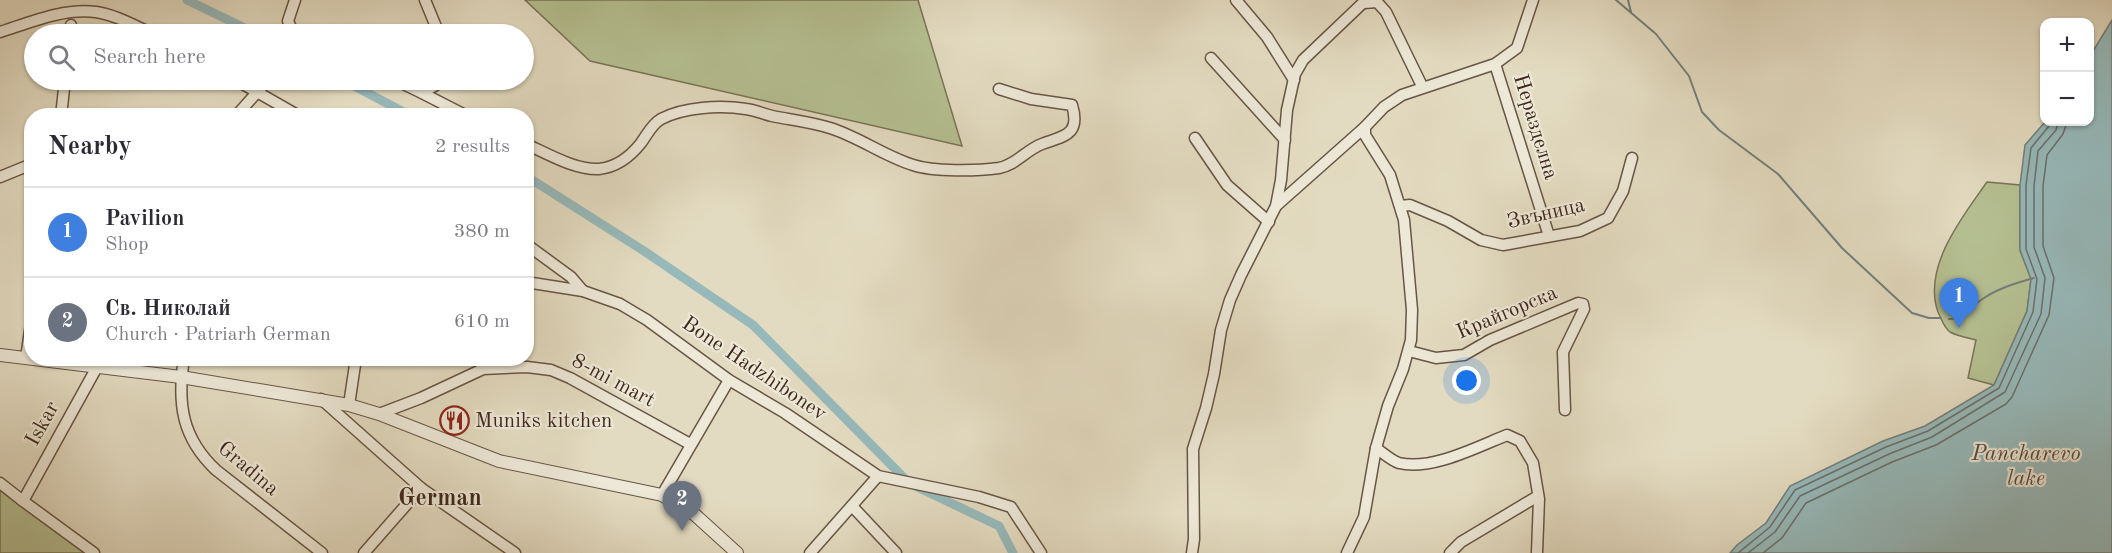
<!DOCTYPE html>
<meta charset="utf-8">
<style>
body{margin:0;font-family:"Old Standard TT",serif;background:#f2f2f3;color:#2b2b33}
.controls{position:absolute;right:18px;top:18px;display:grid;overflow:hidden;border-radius:12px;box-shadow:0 2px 4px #0004}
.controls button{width:54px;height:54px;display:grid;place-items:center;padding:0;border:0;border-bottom:2px solid #e1e1e2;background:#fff;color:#2b2b33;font:30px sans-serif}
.you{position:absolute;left:1467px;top:381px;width:21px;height:21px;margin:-15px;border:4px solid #fff;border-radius:50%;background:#1a73e8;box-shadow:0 0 0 9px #1a73e833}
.badge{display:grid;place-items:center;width:39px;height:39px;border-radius:50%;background:#2563eb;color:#fff;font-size:20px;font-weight:700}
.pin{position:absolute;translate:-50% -50px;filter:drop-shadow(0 2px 3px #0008)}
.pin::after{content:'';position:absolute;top:32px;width:21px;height:18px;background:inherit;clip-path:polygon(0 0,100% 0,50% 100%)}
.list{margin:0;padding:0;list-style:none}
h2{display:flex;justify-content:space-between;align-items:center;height:78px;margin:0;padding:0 24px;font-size:26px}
h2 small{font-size:20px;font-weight:400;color:#7c7c81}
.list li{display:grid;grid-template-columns:39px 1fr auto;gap:18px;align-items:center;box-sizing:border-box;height:90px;padding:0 24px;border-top:2px solid #e1e1e2}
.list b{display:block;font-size:22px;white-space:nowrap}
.list p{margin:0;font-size:20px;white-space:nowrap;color:#7c7c81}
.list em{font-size:20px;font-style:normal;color:#7c7c81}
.icon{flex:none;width:33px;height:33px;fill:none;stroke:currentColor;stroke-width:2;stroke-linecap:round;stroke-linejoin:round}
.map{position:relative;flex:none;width:2112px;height:553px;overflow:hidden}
.search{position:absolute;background:#fff;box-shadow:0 2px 4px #0004;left:24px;top:24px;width:510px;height:66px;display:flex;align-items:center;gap:15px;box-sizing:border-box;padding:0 21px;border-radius:33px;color:#7c7c81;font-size:22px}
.panel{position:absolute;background:#fff;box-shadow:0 2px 4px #0004;left:24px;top:108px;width:510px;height:258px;border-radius:24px}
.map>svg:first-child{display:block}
</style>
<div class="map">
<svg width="2112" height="553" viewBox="0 0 2112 553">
<rect width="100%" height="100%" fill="#e3dbc1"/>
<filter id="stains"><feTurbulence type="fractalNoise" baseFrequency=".00333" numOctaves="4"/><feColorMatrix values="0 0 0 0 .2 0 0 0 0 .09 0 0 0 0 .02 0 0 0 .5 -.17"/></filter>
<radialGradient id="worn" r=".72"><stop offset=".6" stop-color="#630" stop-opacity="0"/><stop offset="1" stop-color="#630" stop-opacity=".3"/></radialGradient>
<g fill="#b5c092" stroke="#7a7457" stroke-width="1.5">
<path d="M 525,0 L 918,0 L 962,146 L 590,61 Z"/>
<path d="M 1987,182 L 2020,185 L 2020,250 L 2031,279 L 2027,311 L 1994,385 L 1968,378 L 1976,340 C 1968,338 1957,336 1950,332 C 1944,328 1941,318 1938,312 C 1922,267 1963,216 1987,182 Z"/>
<path d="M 0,483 L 94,553 L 0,553 Z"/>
</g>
<path fill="#97b9ba" stroke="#747f7b" stroke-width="1.5" d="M 2112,20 L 2112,553 L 1730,553 L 1737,545 L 1766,523 L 1790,486 L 1883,441 L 1925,426 L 1994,385 L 2027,311 L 2031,279 L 2020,250 L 2020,185 L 2025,145 L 2045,122 L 2090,122 L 2090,56 Z"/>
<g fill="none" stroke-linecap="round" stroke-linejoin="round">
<g stroke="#6b706b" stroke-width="1.5">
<path d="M 1738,553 L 1770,527 L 1795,490 L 1886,447 L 1928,431 L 1999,388 L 2033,312 L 2037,279 L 2026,249 L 2026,185 L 2031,148 L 2049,126 L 2051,122"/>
<path d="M 1748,553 L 1775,532 L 1800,496 L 1889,454 L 1932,437 L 2005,392 L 2041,314 L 2045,278 L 2034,247 L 2034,186 L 2038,151 L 2056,130 L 2058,122"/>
<path d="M 1763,553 L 1782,538 L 1806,503 L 1892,462 L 1936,445 L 2006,404 L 2012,397 L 2049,315 L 2054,278 L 2043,246 L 2043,186 L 2047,155 L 2063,134 L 2067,122"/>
</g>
<g stroke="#747f7b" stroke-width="2">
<path d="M 1616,0 L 1656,34 L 1689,76 L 1702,112 L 1719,130 L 1778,174 L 1842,248 L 1912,313 L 1929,318 L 1941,318"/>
<path d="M 1628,0 L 1631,12"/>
<path d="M 1949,319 C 1965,319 1969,308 1981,300 C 1996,289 2016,283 2034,278"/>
</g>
<g stroke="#97b9ba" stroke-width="9">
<path d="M 187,0 L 257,34"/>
<path d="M 343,80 L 411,116"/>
<path d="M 526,176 L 644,251 L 753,325 L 909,483 L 999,526 L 1013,553"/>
</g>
<defs>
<g id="minor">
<path d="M 425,0 L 439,34"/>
<path d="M 1236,0 L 1267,37 L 1294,80"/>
<path d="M 1364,3 L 1377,2 L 1386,12 L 1422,86"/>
<path d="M 0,32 C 31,22 63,8 96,12 C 116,15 135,26 153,34"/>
<path d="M 70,34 L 71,25"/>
<path d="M 294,34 L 288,21 L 295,0"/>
<path d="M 1211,58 L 1285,140"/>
<path d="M 1495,64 L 1549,236"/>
<path d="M 236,80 L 299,116"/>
<path d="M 395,80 L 422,93 L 436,85 L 440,80"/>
<path d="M 422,93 L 467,116"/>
<path d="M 61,116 L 65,80"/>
<path d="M 236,116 L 268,80"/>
<path d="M 1195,138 L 1227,185 L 1269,222"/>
<path d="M 526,144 C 548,154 575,170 599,169 C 617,167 630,157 641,143 C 647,135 651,125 661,119 C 684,107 720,105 746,109 C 755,110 763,114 772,116 C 792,120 811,122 830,128 C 859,137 884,156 913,165 C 934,172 977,171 999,168 C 1016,165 1026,150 1042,144 C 1064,136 1081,135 1072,105 L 1031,99 L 999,89"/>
<path d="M 0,177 L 32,164"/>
<path d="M 1276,206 L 1365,127 L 1384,107 L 1402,95 L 1495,64 L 1517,48 L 1533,0"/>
<path d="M 1400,206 L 1410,205 L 1448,221 L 1481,240 L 1503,245 L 1580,231 L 1608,218 L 1623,191 L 1632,158"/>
<path d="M 526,244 L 571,277 L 583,291"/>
<path d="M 526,282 L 583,291 L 620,304 L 647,320 L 729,380 L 785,413 L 878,476 L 979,497 L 1011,507 L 1041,553"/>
<path d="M 1409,351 L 1436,358 L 1464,355 L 1490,340 L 1578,303 L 1583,304 L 1584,309 L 1563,352 L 1565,410"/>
<path d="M 26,358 L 32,317"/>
<path d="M 184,358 C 177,404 182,438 216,470 L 322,553"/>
<path d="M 321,399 L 421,488 L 515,553"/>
<path d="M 349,405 L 356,358"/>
<path d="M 379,414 L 421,398 L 483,369 L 527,367 L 551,370 L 570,378 L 690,444"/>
<path d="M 1376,448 C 1383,453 1392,461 1399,463 C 1431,471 1477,447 1507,435 L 1520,441 L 1533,463 L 1539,499 L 1537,553"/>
<path d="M 0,483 L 23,501"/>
<path d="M 662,495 L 729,380"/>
<path d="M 852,506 L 896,553"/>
<path d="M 94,553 L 23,501 L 97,367"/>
<path d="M 364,553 L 421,488"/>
<path d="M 810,553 L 878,476"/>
<path d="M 1192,553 L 1194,539 L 1193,449 L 1206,408 L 1214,374 L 1221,330 L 1230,300 L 1241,275 L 1276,206 L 1281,180 L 1287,110 L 1295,74 L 1303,60 L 1366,0"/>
<path d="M 1347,553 L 1364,517 L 1376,448 L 1388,406 L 1403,369 L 1411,340 L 1412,310 L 1404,220 L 1390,175 L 1365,135 L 1365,127"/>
<path d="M 1450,553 L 1461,542 L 1538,496"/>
</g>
<path id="tertiary" d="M 0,355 L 181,377 L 349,405 L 379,414 L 499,461 L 662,495 L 693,513 L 737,553"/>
</defs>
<use href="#minor" stroke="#685545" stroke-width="13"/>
<use href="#tertiary" stroke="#685545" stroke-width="14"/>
<use href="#minor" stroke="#ede8d7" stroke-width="10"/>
<use href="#tertiary" stroke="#ede8d7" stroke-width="12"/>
</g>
<defs>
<symbol id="restaurant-ring" viewBox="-11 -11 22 22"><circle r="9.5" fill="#ede8d7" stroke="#8f2418" stroke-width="1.5"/><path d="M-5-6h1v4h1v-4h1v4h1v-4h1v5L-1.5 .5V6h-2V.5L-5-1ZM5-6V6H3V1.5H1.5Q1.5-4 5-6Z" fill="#8f2418"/></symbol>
</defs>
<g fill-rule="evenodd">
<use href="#restaurant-ring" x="438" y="404" width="33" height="33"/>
</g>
<g text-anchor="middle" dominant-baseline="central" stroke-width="4.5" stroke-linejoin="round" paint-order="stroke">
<g font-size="21" fill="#3f281c" stroke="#ede8d7">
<text transform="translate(1535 127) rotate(73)">Неразделна</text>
<text transform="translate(1546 214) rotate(-13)">Звъница</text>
<text transform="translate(1507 313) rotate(-23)">Крайгорска</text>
<text transform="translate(754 369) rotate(34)">Bone Hadzhibonev</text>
<text transform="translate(613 381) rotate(28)">8-mi mart</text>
<text transform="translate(43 424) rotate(-61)">Iskar</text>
<text transform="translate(248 469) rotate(40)">Gradina</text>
</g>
<g font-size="21" fill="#3f281c" stroke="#ede8d7" text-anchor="start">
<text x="475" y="421">Muniks kitchen</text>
</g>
<g font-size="22" font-style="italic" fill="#554c44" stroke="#ede8d7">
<text x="2026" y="454">Pancharevo<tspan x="2026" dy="25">lake</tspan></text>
</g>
<g font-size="24" font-weight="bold" fill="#3f281c" stroke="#ede8d7">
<text x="440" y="499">German</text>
</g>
</g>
<rect width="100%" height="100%" filter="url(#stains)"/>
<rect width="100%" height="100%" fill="url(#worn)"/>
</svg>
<div class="controls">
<button>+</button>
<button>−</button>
</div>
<div class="you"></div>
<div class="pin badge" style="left:1959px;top:328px;background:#3f7fe0">1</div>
<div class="pin badge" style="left:682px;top:531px;background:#6b7280">2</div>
<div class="search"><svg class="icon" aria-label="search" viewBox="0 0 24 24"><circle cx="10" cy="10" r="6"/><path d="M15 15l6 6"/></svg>Search here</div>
<section class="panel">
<h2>Nearby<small>2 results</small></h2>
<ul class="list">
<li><span class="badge" style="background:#3f7fe0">1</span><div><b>Pavilion</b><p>Shop</p></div><em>380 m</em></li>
<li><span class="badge" style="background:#6b7280">2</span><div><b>Св. Николай</b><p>Church · Patriarh German</p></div><em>610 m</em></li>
</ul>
</section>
</div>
